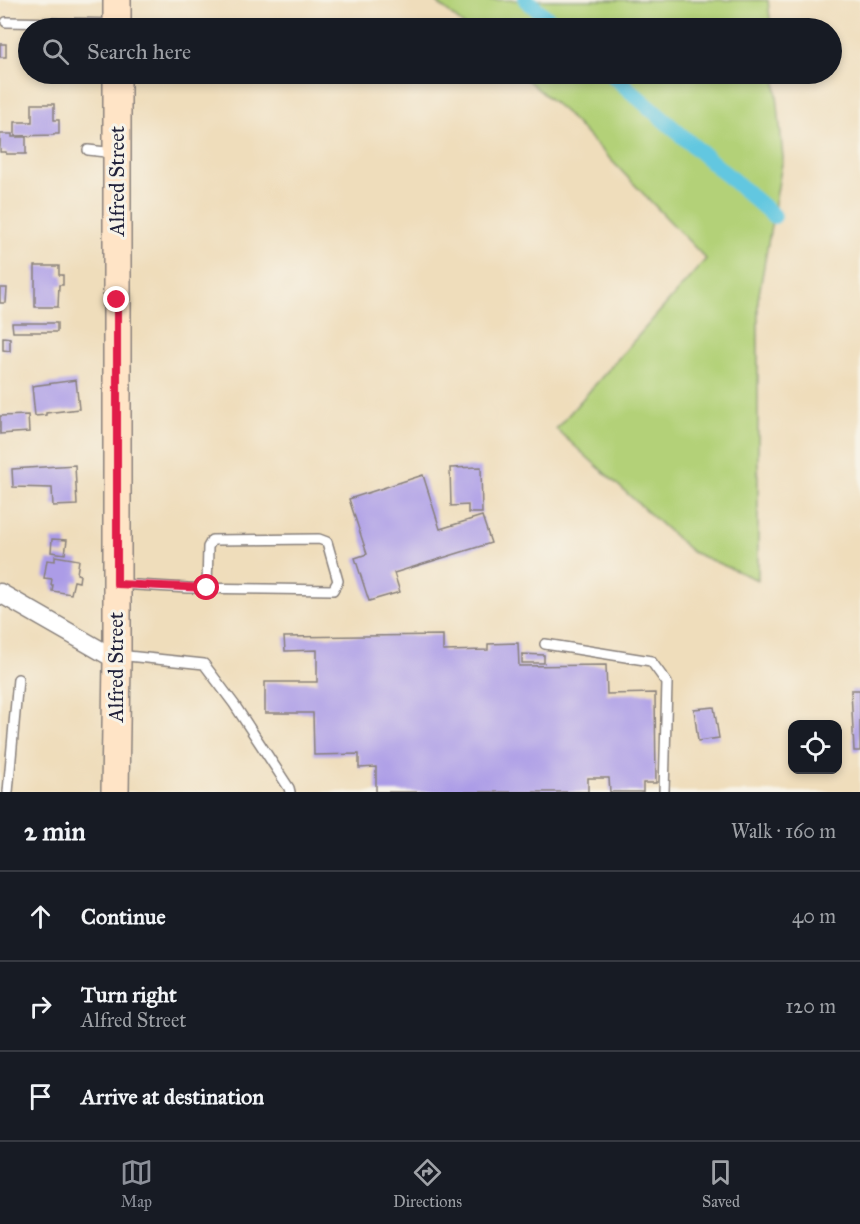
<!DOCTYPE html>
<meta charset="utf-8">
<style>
body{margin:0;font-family:"IM FELL Great Primer",serif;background:#242831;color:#f1f3f6}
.controls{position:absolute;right:18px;bottom:18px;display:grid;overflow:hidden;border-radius:12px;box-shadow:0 3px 9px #0003}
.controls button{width:54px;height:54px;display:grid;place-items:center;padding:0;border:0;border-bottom:2px solid #363941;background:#171b24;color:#f1f3f6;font:30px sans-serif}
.stop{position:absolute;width:18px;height:18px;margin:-14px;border:4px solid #e11d48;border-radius:50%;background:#fff}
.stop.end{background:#e11d48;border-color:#fff;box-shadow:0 2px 6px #0008}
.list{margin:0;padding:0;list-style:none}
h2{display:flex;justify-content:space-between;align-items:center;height:78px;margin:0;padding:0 24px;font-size:26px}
h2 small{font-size:20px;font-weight:400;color:#9ea1a6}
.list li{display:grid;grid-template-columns:39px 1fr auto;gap:18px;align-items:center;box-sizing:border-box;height:90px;padding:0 24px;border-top:2px solid #363941}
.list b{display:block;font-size:22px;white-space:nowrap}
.list p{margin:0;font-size:20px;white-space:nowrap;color:#9ea1a6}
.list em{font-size:20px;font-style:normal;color:#9ea1a6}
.icon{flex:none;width:33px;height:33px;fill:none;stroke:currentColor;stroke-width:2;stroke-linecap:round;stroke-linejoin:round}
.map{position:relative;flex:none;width:860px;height:792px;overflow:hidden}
.search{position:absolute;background:#171b24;box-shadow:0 3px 9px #0003;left:18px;right:18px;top:18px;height:66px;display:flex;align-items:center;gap:15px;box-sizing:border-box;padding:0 21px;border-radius:33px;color:#9ea1a6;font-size:22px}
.sheet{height:348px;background:#171b24}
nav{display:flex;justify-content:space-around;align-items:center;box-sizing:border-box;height:84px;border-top:2px solid #363941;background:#171b24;font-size:16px;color:#9ea1a6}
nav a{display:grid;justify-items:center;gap:3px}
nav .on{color:#8c9099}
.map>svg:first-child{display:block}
</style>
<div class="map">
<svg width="860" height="792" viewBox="0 0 860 792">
<rect width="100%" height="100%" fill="#f7f3e8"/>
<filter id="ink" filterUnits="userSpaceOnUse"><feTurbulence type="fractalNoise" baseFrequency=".0167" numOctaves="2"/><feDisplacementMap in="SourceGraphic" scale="12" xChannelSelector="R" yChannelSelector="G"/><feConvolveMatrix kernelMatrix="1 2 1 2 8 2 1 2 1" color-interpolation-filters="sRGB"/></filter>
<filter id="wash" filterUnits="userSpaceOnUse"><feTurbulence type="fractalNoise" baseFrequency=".008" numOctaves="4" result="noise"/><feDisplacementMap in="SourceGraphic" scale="24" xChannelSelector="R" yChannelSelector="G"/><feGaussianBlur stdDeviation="1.35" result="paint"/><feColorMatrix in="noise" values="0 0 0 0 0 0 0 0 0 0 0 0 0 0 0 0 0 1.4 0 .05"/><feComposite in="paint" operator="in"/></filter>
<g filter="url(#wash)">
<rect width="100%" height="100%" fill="#efddbb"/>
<g fill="#b3d178" stroke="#6a7a5a" stroke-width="1.5">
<path d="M 434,0 L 768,0 L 771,28 L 467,28 Z"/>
<path d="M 520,74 L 775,74 L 783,158 L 758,300 L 758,580 L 692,552 L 556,429 L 706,259 L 565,112 Z"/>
</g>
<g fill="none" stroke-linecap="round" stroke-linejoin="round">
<g stroke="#62c7e0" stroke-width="16">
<path d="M 526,0 L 559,28"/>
<path d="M 611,74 L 774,216"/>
</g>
</g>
<g id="blocks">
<g fill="#ac9ce7">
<rect x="0" y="44" width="6" height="13"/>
<path d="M 32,104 L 54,104 L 54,120 L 59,120 L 59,134 L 54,134 L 54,135 L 15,136 L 15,122 L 32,122 Z"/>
<path d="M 0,134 L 12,134 L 12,137 L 26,137 L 26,154 L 6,154 L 6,152 L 0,152 Z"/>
<path d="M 35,266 L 59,266 L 59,275 L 63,275 L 63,285 L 59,285 L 58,307 L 35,307 Z"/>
<path d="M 0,288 L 7,288 L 6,303 L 0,303 Z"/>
<path d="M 12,323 L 57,323 L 57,332 L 13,332 Z"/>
<path d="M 3,337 L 10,338 L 10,351 L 3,350 Z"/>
<path d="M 76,380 L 79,409 L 46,413 L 46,415 L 35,416 L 32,386 Z"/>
<path d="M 28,415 L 29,432 L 0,434 L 0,416 Z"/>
<path d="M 75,465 L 77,505 L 53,506 L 52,488 L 13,487 L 12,469 Z"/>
<path d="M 481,467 L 482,513 L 468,513 L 468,505 L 451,506 L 450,468 Z"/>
<path d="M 423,475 L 440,529 L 482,516 L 491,543 L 394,573 L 400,592 L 369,601 L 355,558 L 367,554 L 349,499 Z"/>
<path d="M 52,539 L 67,540 L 65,554 L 51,552 Z"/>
<path d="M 55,556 L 79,560 L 77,574 L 80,575 L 79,582 L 74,581 L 71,594 L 52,591 L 53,585 L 51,585 L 52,579 L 44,578 L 47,560 L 55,561 Z"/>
<path d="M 443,635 L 443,651 L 488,650 L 488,644 L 518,643 L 519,666 L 606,665 L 607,694 L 655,693 L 656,783 L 643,783 L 643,792 L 610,792 L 609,778 L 588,778 L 588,792 L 376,792 L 376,767 L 359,768 L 359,754 L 314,755 L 313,713 L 265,713 L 265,682 L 317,682 L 317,650 L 285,651 L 284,637 Z"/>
<path d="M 522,654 L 544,655 L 544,663 L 522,663 Z"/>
<path d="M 851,690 L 860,690 L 860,751 L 854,751 Z"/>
<path d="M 714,707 L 719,738 L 698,741 L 694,709 Z"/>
</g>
</g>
</g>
<g filter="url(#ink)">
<use href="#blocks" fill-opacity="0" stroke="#88807b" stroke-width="1.5"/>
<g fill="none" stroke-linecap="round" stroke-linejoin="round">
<defs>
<g id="service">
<path d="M 6,22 L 115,24"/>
<path d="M 88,150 L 115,153"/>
<path d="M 119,584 L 188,588 L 333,590 L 338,581 L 327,542 L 319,539 L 212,540 L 208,547 L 207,588"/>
<path d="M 545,644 L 651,661 L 667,683 L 664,792"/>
<path d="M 118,655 L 204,664 L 234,704 L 289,788 L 290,792"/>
<path d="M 8,792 L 18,679"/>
</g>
<path id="minor" d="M 0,593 L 117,660"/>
<g id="secondary">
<path d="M 117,28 L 117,0"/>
<path d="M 115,792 L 117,660 L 117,74"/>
</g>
</defs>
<use href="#service" stroke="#88807b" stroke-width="12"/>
<use href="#minor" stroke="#88807b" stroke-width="21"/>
<use href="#secondary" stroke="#88807b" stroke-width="30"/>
<use href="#service" stroke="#fff" stroke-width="9"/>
<use href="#minor" stroke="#fff" stroke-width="18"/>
<use href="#secondary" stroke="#ffe4c6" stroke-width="27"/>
</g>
</g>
<g fill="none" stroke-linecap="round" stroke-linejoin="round" filter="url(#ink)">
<path stroke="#e11d48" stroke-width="8" d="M 117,300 L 117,584 L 207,588"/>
</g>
<g text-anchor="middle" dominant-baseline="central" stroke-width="6" stroke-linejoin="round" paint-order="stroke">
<g font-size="21" fill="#22223b" stroke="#f7f3e8">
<text transform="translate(117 181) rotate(-90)">Alfred Street</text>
<text transform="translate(116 667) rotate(-90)">Alfred Street</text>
</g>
</g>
</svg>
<div class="controls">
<button><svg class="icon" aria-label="locate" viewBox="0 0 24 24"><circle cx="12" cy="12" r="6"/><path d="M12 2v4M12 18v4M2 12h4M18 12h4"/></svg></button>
</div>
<div class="stop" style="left:207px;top:588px"></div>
<div class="stop end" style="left:117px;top:300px"></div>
<div class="search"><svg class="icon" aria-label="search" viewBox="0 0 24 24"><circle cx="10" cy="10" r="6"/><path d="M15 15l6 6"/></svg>Search here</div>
</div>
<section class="sheet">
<h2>2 min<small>Walk · 160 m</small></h2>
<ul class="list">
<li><svg class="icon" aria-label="ahead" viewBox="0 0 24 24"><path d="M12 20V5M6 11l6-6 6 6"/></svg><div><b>Continue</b></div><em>40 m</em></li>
<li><svg class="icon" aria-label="right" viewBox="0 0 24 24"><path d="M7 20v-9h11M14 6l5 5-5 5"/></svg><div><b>Turn right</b><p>Alfred Street</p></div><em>120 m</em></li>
<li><svg class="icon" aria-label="arrive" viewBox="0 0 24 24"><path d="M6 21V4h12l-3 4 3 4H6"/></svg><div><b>Arrive at destination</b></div></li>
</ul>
</section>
<nav>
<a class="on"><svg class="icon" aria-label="map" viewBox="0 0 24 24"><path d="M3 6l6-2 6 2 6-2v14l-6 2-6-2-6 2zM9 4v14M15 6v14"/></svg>Map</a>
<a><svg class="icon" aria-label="directions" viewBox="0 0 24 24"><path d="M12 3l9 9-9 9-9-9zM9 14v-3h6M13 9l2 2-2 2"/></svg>Directions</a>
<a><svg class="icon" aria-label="saved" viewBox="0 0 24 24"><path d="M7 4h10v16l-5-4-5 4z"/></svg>Saved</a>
</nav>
